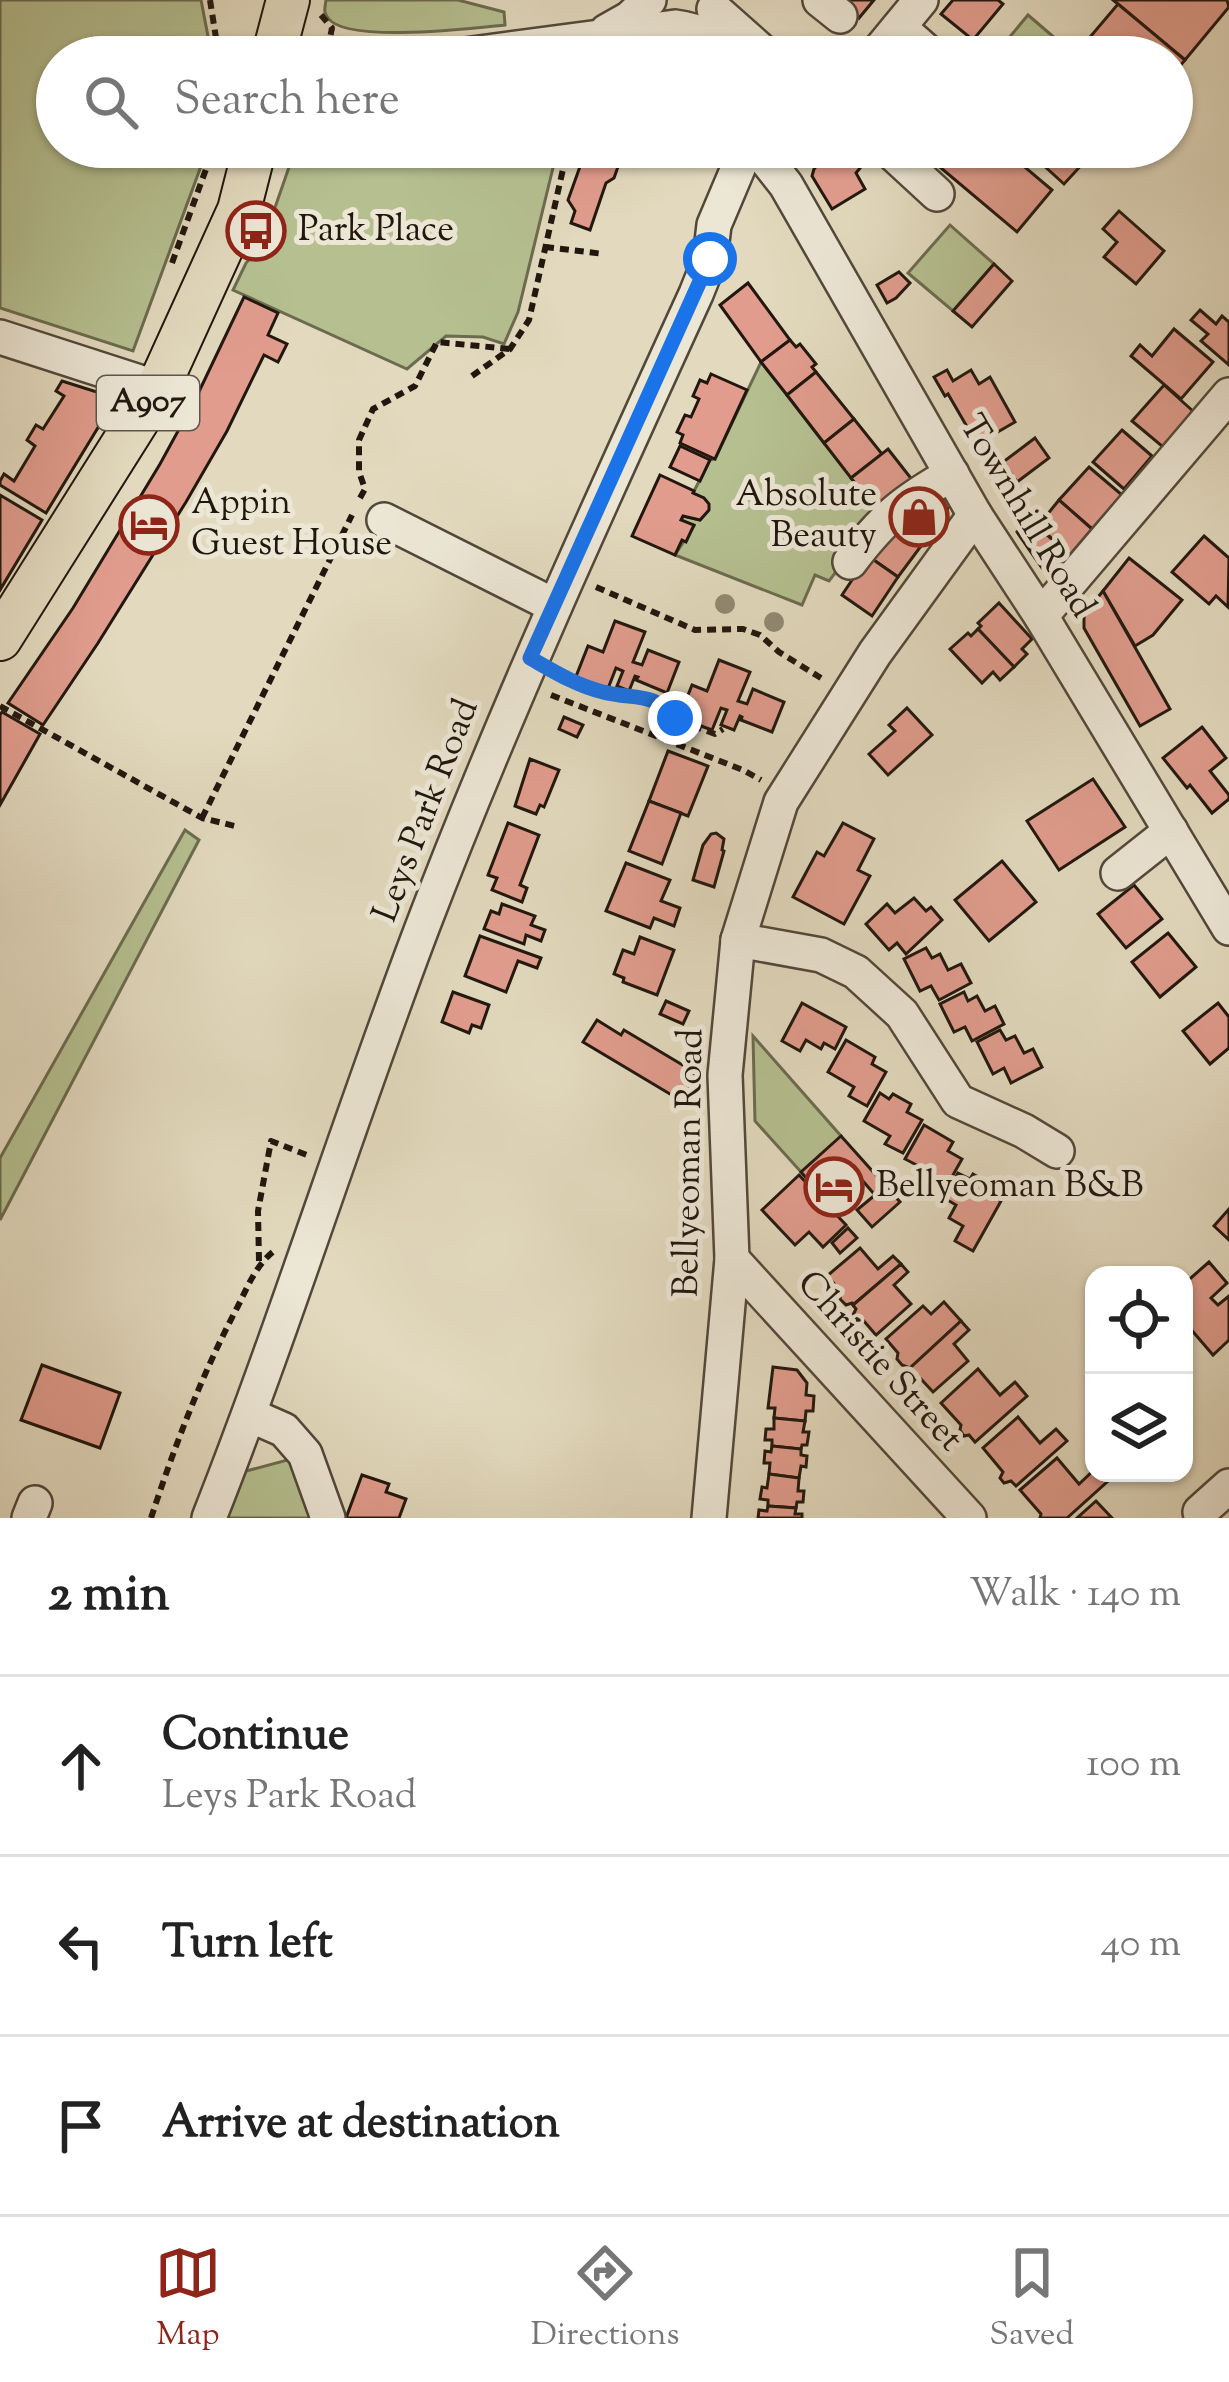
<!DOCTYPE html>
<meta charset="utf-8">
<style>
body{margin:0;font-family:"Sorts Mill Goudy",serif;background:#f6f6f6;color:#222}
.controls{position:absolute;right:36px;bottom:36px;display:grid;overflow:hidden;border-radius:24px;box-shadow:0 3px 9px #0004}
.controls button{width:108px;height:108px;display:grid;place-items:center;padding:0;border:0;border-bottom:3px solid #e0e0e0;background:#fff;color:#222;font:60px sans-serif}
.stop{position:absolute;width:36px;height:36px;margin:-27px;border:9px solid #1a73e8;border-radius:50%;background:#fff}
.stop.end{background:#1a73e8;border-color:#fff;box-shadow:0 3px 12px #0008}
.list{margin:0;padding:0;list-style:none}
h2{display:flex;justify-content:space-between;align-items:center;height:156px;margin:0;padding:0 48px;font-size:51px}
h2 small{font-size:39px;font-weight:400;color:#767676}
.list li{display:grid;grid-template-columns:78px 1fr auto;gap:36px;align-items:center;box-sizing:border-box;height:180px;padding:0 48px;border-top:3px solid #e0e0e0}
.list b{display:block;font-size:45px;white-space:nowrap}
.list p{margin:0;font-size:39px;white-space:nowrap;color:#767676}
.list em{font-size:39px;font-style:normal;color:#767676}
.icon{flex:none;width:66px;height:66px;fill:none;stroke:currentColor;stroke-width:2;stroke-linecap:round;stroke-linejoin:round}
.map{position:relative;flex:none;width:1229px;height:1518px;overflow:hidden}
.search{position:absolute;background:#fff;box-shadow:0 3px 9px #0004;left:36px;right:36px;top:36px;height:132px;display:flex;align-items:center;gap:30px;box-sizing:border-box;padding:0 42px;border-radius:66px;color:#767676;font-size:45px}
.sheet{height:696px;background:#fff}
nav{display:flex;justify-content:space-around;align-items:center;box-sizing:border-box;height:168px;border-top:3px solid #e0e0e0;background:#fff;font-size:33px;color:#767676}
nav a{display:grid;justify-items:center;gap:6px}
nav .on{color:#8f2418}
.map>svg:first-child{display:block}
</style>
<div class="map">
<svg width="1229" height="1518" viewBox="0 0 1229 1518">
<rect width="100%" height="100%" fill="#e2d9be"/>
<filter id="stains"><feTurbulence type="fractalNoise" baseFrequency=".00167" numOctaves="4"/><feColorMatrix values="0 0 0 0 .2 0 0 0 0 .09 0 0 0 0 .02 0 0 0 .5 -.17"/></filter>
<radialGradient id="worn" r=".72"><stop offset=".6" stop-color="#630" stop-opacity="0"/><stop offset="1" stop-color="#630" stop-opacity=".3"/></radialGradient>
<g fill="#b5bf90" stroke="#6b6b4f" stroke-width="3">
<path d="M 0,0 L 201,0 L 212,57 L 57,57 L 57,147 L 208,147 L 133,351 L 0,308 Z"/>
<path d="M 326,0 L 458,0 L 504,12 L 505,25 C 474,28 346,44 328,18 C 323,12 325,8 326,0 Z"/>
<path d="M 1028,15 L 1077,57 L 993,57 Z"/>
<path d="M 296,147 L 558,147 L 518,312 L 504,344 L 483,337 L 446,336 L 407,369 L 233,290 L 246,263 L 262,245 Z"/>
<path d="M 950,225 L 994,264 L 953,311 L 908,273 Z"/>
<path d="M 761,362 L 880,515 L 829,581 L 815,575 L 802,605 L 675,555 L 694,526 L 681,520 L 683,516 L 700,520 L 708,511 C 709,500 702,497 693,493 L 710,460 L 715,459 Z"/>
<path d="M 185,830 L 199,840 L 0,1220 L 0,1158 Z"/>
<path d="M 753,1036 L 841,1136 L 801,1172 L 755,1121 Z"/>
<path d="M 291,1459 L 311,1518 L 221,1518 L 239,1473 Z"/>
</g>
<g fill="#e19c8d" stroke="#21170e" stroke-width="3">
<path d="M 838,0 L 874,0 L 859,18 Z"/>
<path d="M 953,0 L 998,0 L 1003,4 L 973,40 L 941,14 Z"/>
<path d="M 1113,0 L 1227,0 L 1229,7 L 1185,60 Z"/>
<path d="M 1118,4 L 1185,60 L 1172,76 L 1172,57 L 1074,56 Z"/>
<path d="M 587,147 L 625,147 L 614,178 L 606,183 L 590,230 L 571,223 L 575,211 L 568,200 Z"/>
<path d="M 832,147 L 859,147 L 870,156 L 856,173 L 865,189 L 832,209 L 812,176 L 814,169 Z"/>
<path d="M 916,147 L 1001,147 L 1052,190 L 1017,232 Z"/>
<path d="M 1056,147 L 1098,147 L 1064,184 L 1041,163 Z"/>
<path d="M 1119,211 L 1164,251 L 1136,284 L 1104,257 L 1117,242 L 1103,229 Z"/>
<path d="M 994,264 L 1012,281 L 972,327 L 953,311 Z"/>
<path d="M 899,272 L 910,283 L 896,298 L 887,303 L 877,285 Z"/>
<path d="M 748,283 L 790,340 L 761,362 L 720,305 Z"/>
<path d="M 244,297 L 278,313 L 268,335 L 287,344 L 278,362 L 264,355 L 227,431 L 186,502 L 98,643 L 43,725 L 8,703 L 73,608 L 160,464 L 195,400 Z"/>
<path d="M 1200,310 L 1216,324 L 1222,316 L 1229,322 L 1229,365 L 1201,341 L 1208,334 L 1191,320 Z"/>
<path d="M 1174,329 L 1213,362 L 1181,399 L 1131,356 L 1140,345 L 1152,356 Z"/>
<path d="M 790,340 L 796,347 L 800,344 L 816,364 L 812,367 L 816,372 L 787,395 L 761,362 Z"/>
<path d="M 947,370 L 953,381 L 971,370 L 979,384 L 990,377 L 1015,422 L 977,444 L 948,394 L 945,396 L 934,377 Z"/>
<path d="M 816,372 L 854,419 L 824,443 L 787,395 Z"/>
<path d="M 711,374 L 747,390 L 715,459 L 680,443 L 683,435 L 677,432 L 685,415 L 691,417 L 699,399 L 693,396 L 700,380 L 707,383 Z"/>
<path d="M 62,381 L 116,398 L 46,513 L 0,485 L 0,481 L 4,474 L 14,481 L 35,446 L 27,440 L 36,425 L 43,429 L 64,396 L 56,391 Z"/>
<path d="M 1164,385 L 1194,412 L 1163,447 L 1132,421 Z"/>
<path d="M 854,419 L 882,454 L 851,478 L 824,443 Z"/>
<path d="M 1122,430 L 1152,456 L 1124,489 L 1093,462 Z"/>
<path d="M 1035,438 L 1049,458 L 1017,482 L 1003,462 Z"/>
<path d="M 680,446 L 710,460 L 700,481 L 670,467 Z"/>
<path d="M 888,449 L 917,486 L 880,515 L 851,478 Z"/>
<path d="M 1089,467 L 1122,495 L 1092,529 L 1059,500 Z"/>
<path d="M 660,475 L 694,491 L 693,493 L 704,498 L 709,504 L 709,510 L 700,520 L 683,516 L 681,520 L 694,525 L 686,542 L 682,540 L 675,555 L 632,536 Z"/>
<path d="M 927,493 L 948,508 L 924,542 L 894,521 Z"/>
<path d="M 0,495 L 42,520 L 0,590 Z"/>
<path d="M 1059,500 L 1092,529 L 1070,555 L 1038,526 Z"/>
<path d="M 1029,519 L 1070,555 L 1053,573 L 1048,574 L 1042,568 L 1017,532 Z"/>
<path d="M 892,520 L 924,542 L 898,577 L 868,556 Z"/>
<path d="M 1204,536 L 1229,558 L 1228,607 L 1216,596 L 1209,604 L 1172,572 Z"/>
<path d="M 868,556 L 898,577 L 872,616 L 842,595 Z"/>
<path d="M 1129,558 L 1182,600 L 1153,635 L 1135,646 L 1103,591 Z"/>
<path d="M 1103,591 L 1170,709 L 1140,726 L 1084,628 L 1084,614 Z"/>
<path d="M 999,603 L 1032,639 L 1022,649 L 1027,654 L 1014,667 L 978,629 L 981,626 L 978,623 Z"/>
<path d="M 615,621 L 645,632 L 633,662 L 642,665 L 648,650 L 679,662 L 667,693 L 636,680 L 638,677 L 635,676 L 629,691 L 617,686 L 623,671 L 616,668 L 607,691 L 575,679 L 588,646 L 603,652 Z"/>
<path d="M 978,629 L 1014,667 L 1000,680 L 993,672 L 982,683 L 950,649 L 968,633 L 971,636 Z"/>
<path d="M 719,660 L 750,672 L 738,701 L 747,704 L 753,689 L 784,702 L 772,732 L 741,720 L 742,717 L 740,716 L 734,730 L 721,725 L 727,710 L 721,708 L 712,730 L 679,718 L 692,685 L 707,691 Z"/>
<path d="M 907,708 L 932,735 L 888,775 L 869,754 L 895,731 L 889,725 Z"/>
<path d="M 2,712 L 40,734 L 0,805 L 0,715 Z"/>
<path d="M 564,717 L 583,725 L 577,737 L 559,729 Z"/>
<path d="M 1202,727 L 1226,758 L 1210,771 L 1229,795 L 1229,799 L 1212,813 L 1190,785 L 1187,788 L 1163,758 Z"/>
<path d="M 668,751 L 708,766 L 688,816 L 649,801 Z"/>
<path d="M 530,759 L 559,770 L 544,807 L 540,805 L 536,814 L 515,806 Z"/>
<path d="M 1093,779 L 1125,827 L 1059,870 L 1027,821 Z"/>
<path d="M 649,801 L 681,813 L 662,864 L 629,851 Z"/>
<path d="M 508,823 L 539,835 L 520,885 L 527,888 L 522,902 L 492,890 L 497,878 L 488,875 Z"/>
<path d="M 843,823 L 874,839 L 858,870 L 870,876 L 844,924 L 793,897 L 817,852 L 824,856 Z"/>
<path d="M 716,833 L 724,839 L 722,850 L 724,851 L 714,887 L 693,880 L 703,845 L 711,834 Z"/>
<path d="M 1002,861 L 1036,902 L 989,941 L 955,900 Z"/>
<path d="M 626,863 L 670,880 L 661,901 L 680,908 L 674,926 L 654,918 L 650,928 L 606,911 Z"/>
<path d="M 1134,885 L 1162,919 L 1126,948 L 1098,914 Z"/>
<path d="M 914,898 L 926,911 L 931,907 L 942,920 L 906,954 L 897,943 L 889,950 L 866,924 L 887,904 L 895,913 Z"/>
<path d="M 502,904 L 535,916 L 531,925 L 545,930 L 541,941 L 526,935 L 524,944 L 484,929 L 491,911 L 499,914 Z"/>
<path d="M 1168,933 L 1196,967 L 1160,997 L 1132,962 Z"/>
<path d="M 480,936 L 541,958 L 537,968 L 518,961 L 506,992 L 465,976 Z"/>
<path d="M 640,937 L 674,950 L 657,995 L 623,982 L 624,978 L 614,974 L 623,950 L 634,954 Z"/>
<path d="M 926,948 L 932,958 L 940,954 L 948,970 L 961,964 L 971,983 L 939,1000 L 931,986 L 920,991 L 904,959 Z"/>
<path d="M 453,992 L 489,1005 L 481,1028 L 472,1025 L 469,1033 L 442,1022 Z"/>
<path d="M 964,992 L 968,1001 L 977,996 L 985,1011 L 995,1006 L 1004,1024 L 972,1041 L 965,1027 L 954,1032 L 940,1004 Z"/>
<path d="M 666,1001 L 689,1011 L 683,1024 L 660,1014 Z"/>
<path d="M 802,1003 L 846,1027 L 835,1049 L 824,1043 L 821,1049 L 806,1040 L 800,1051 L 782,1041 Z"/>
<path d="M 1218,1003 L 1229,1017 L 1229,1048 L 1210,1064 L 1183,1031 Z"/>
<path d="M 597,1020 L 621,1035 L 624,1030 L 696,1073 L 680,1100 L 583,1042 Z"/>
<path d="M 1000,1030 L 1006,1040 L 1015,1036 L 1024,1053 L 1033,1049 L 1042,1067 L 1011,1083 L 1004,1068 L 993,1074 L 977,1042 Z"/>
<path d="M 846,1040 L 875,1057 L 872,1064 L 886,1072 L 867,1106 L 849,1096 L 854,1087 L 828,1072 Z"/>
<path d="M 880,1093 L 889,1099 L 893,1094 L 911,1104 L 907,1112 L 922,1120 L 903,1153 L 885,1144 L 890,1136 L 864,1121 Z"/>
<path d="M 924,1125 L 953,1142 L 948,1151 L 962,1159 L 944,1191 L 929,1183 L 934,1174 L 905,1159 Z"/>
<path d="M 841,1136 L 900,1202 L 872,1227 L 857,1210 L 875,1195 L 862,1180 L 832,1207 L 801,1172 Z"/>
<path d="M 958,1173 L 970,1179 L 973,1174 L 992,1185 L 987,1193 L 1001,1201 L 973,1251 L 955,1241 L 963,1226 L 949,1218 L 956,1205 L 944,1198 Z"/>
<path d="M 799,1175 L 846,1225 L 823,1247 L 809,1232 L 795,1245 L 762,1210 Z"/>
<path d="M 1229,1209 L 1229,1240 L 1214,1226 Z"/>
<path d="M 848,1228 L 857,1238 L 840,1253 L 832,1243 Z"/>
<path d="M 860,1248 L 878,1269 L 893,1256 L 901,1264 L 853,1305 L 852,1303 L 846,1305 L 840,1299 L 841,1291 L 827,1276 Z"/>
<path d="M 1209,1262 L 1227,1283 L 1211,1298 L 1218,1305 L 1229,1296 L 1229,1340 L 1213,1355 L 1189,1327 L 1184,1331 L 1184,1284 Z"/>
<path d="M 901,1264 L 908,1272 L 894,1285 L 911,1304 L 876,1335 L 863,1320 L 858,1320 L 853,1315 L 856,1309 L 853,1305 Z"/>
<path d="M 944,1302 L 961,1321 L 910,1368 L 902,1365 L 897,1359 L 898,1353 L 886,1339 L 923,1306 L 931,1314 Z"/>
<path d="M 961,1321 L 969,1330 L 954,1344 L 968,1361 L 933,1392 L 921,1379 L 916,1379 L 911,1375 L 913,1371 L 910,1368 Z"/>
<path d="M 42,1365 L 120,1393 L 100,1448 L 21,1420 Z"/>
<path d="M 773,1367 L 797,1370 L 807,1383 L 806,1395 L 814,1396 L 813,1411 L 806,1411 L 805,1421 L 774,1418 L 775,1408 L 768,1408 Z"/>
<path d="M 978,1369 L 1000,1395 L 1015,1382 L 1027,1396 L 975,1442 L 969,1435 L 964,1436 L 960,1430 L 961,1425 L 941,1403 Z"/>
<path d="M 1018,1417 L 1040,1443 L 1056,1429 L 1067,1441 L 1016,1486 L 1011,1481 L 1004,1483 L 1000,1478 L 1003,1472 L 983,1448 Z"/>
<path d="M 774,1418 L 805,1421 L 803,1432 L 809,1432 L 807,1445 L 802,1445 L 801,1449 L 772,1446 L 772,1440 L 765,1440 L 766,1429 L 774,1429 Z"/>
<path d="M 772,1446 L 801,1449 L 801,1455 L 807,1456 L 806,1467 L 801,1466 L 799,1478 L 769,1474 L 770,1463 L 764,1463 L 765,1451 L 771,1452 Z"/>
<path d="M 1057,1458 L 1079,1484 L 1094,1470 L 1094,1473 L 1117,1473 L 1067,1518 L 1040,1518 L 1041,1514 L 1020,1490 Z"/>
<path d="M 769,1474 L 799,1478 L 798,1491 L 804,1491 L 803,1502 L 797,1502 L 796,1508 L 768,1506 L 768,1500 L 760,1499 L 762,1487 L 767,1488 Z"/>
<path d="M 362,1475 L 389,1484 L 386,1492 L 406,1499 L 399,1518 L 346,1518 Z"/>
<path d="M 1096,1501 L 1112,1518 L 1077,1518 Z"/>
<path d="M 768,1506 L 796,1508 L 795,1514 L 802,1514 L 802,1518 L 758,1518 L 759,1510 L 767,1511 Z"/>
</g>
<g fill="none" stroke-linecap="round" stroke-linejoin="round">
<defs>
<g id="minor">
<path d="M 820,0 L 840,16"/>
<path d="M 714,9 L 768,57"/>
<path d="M 899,27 L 933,57"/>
<path d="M 607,31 L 630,18 L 649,0"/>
<path d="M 450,57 L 675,27 C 700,30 715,40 733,57"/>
<path d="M 874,57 L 921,0"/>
<path d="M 756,147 L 786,185 L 975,515 L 1041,616 L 1229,928"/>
<path d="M 886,147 L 937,194"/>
<path d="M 0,337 L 158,388"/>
<path d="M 384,520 L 555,606"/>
<path d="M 850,562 C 883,518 904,501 952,474"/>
<path d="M 1041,616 L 1229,395"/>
<path d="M 1118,873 L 1171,831"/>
<path d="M 738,940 L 821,955 L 856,972 L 902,1014 L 958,1101 L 1024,1131 L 1057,1151"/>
<path d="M 732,1259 L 969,1518"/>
<path d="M 250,1415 L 284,1430 L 305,1454 L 328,1518"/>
<path d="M 1200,1512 L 1229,1486"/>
<path d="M 29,1518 L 35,1503"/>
<path d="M 209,1518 C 286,1323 348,1123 422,928 C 504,713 600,504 696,294 L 710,259 L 714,225 L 747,147"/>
<path d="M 709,1518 L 732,1259 L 725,1075 L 738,940 L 781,802 L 875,653 L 975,515"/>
</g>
<g id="major">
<path d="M 273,57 L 288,0"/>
<path d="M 0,639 L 158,388 L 239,210 L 255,147"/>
</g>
</defs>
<use href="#minor" stroke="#51483a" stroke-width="38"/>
<use href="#major" stroke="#21170e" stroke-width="46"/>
<g stroke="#21170e" stroke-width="6" stroke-dasharray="9 6" stroke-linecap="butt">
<path d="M 210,0 L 219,57"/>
<path d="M 321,15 L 332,28 L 326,57"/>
<path d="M 545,247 L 604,254"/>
<path d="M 172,263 L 214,147"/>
<path d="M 472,376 L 510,349 L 529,320 L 568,147"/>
<path d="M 360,498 L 365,489 L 359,472 L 359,440 L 373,409 L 415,386 L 437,342 L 510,349"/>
<path d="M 596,587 L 695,630 L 743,629 L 760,635 L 779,652 L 821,678"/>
<path d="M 557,673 L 604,693 L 654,699 L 666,707 L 675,719 L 715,734 L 723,729"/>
<path d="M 551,695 L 743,770 L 761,780"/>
<path d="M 0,706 L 202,818 L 239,827"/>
<path d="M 202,818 L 352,515"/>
<path d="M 259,1261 L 258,1211 L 271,1141 L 307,1155"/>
<path d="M 151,1518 C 175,1445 202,1374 238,1306 C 248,1286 256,1265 274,1251"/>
</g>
<use href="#minor" stroke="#ece6d5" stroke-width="33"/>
<use href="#major" stroke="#e2d9be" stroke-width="42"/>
</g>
<g fill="#908a73">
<circle cx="725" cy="604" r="10"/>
<circle cx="774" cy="622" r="10"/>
</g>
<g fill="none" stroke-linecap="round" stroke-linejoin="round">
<path stroke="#1a73e8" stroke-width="15" d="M 675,718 C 653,691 634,700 603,692 C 577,686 553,671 530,658 L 710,259"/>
</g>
<defs>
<symbol id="bus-ring" viewBox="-11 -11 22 22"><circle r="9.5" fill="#ece6d5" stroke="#8f2418" stroke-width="1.5"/><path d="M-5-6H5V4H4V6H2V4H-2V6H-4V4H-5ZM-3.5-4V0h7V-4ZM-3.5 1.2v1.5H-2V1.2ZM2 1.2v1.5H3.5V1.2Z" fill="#8f2418"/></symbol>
<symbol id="shop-ring" viewBox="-11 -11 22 22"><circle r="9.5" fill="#ece6d5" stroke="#8f2418" stroke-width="1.5"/><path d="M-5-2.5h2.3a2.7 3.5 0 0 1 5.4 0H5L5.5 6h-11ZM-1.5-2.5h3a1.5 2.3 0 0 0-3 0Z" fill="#8f2418"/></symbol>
<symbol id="hotel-ring" viewBox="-11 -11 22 22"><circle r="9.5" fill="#ece6d5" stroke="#8f2418" stroke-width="1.5"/><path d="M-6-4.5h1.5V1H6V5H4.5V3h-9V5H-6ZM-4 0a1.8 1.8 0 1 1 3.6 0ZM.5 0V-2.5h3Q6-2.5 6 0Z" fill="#8f2418"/></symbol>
</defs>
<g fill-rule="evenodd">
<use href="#bus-ring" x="223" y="198" width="66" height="66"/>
<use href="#shop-ring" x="886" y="484" width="66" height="66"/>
<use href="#hotel-ring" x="116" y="492" width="66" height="66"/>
<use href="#hotel-ring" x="801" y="1154" width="66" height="66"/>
</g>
<g text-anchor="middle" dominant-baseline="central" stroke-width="10" stroke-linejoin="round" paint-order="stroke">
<rect fill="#ece6d5" stroke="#5e554a" stroke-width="3" x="97" y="376" width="102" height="54" rx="9"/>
<g font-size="33" font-weight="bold" fill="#21170e">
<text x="148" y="403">A907</text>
</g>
<g font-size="36" fill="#21170e" stroke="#ece6d5" text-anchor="start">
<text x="298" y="231">Park Place</text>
<text x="877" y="496" text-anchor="end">Absolute<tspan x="877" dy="41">Beauty</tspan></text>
<text x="191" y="504">Appin<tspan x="191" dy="41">Guest House</tspan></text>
<text x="876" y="1187">Bellyeoman B&amp;B</text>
</g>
<g font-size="36" fill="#21170e" stroke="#ece6d5">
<text transform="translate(1026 517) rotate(59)">Townhill Road</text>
<text transform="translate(427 811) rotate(-69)">Leys Park Road</text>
<text transform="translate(690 1163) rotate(-89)">Bellyeoman Road</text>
<text transform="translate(879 1362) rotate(48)">Christie Street</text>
</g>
</g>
<rect width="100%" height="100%" filter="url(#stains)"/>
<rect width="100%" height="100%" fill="url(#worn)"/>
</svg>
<div class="controls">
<button><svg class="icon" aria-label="locate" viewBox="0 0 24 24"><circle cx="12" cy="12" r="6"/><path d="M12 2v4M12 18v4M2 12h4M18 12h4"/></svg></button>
<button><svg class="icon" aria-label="layers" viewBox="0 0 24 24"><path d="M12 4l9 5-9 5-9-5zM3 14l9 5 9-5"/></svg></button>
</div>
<div class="stop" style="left:710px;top:259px"></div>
<div class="stop end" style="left:675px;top:718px"></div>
<div class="search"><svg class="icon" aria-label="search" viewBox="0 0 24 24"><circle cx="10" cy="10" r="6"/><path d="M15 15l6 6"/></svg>Search here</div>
</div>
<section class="sheet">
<h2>2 min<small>Walk · 140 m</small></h2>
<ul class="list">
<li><svg class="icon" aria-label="ahead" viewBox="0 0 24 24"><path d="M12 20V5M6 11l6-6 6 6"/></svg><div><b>Continue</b><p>Leys Park Road</p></div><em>100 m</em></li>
<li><svg class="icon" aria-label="left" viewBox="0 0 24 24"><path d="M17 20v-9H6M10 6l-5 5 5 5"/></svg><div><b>Turn left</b></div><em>40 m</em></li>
<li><svg class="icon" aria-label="arrive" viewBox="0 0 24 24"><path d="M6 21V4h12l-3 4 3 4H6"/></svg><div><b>Arrive at destination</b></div></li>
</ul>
</section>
<nav>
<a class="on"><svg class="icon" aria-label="map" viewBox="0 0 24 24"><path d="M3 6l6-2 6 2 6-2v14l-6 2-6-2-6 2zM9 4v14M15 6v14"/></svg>Map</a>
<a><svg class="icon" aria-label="directions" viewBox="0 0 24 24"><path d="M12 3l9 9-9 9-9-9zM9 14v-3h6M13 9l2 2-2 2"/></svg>Directions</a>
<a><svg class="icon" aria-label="saved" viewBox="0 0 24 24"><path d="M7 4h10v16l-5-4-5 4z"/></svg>Saved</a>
</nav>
